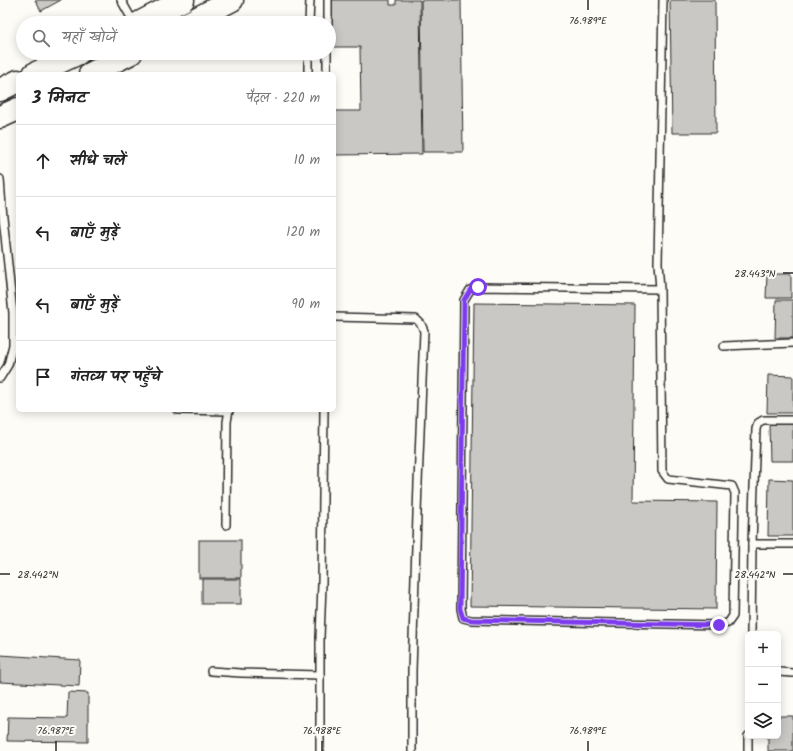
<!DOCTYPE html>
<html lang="hi">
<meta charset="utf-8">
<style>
body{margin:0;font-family:Kalam,"Playpen Sans Deva",sans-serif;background:#f6f6f6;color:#222}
.controls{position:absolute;right:12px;bottom:12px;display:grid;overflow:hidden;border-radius:6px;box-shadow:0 2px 10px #0003}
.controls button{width:36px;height:36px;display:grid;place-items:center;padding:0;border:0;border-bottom:1px solid #e0e0e0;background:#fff;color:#222;font:20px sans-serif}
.stop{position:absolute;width:12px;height:12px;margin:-9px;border:3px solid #7c3aed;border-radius:50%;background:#fff}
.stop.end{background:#7c3aed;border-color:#fff;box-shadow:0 1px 4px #0008}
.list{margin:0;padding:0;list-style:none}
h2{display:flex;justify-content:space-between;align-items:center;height:52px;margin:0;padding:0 16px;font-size:17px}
h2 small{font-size:13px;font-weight:400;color:#767676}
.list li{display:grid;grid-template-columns:26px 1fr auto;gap:12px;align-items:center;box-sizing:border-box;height:72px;padding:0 16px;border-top:1px solid #e0e0e0}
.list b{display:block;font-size:15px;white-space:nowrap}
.list em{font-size:13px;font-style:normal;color:#767676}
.icon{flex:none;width:22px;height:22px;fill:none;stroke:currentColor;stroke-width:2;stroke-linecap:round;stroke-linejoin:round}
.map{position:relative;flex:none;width:793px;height:751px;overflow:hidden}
.search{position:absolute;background:#fff;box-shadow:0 2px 10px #0003;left:16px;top:16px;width:320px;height:44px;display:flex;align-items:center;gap:10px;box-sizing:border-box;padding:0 14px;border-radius:22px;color:#767676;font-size:15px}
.panel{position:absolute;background:#fff;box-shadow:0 2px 10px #0003;left:16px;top:72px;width:320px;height:340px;border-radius:6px}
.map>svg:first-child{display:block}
</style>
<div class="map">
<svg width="793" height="751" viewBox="0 0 793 751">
<rect width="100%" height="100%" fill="#fdfcf7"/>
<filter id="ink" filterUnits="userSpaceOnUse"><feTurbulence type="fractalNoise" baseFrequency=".025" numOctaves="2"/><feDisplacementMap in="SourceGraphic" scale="8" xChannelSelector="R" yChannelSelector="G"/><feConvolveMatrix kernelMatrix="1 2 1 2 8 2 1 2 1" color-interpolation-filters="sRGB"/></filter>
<g filter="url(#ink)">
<g fill="#c9c8c4" stroke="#2b2b2b">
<path d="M 35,0 L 61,0 L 41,11 Z"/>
<path d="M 330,0 L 390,0 L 390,5 L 396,5 L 396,0 L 420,0 L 422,154 L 334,155 L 334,111 L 361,111 L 360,47 L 330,47 Z"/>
<path d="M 421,0 L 461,0 L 463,152 L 423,152 Z"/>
<path d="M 670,0 L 715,0 L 716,133 L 672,133 Z"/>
<path d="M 767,274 L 791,274 L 791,298 L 766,298 Z"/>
<path d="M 776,300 L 793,300 L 793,338 L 775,338 Z"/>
<path d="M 474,303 L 635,305 L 633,501 L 717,502 L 716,609 L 470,606 Z"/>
<path d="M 768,375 L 793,376 L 793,413 L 767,413 Z"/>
<path d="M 769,424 L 793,424 L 793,461 L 770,461 Z"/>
<path d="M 769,479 L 793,480 L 793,536 L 768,536 Z"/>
<rect x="199" y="540" width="42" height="38"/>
<rect x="202" y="579" width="39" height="25"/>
<path d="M 0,655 L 80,660 L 79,686 L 0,682 Z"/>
<path d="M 68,692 L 88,693 L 88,742 L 7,741 L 8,717 L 67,718 Z"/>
<path d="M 778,716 L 793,716 L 793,751 L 768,751 L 768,736 L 778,736 Z"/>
</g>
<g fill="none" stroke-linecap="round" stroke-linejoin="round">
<defs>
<g id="service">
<path d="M 121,0 L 134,23"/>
<path d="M 309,23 L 310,0"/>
<path d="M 328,23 L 328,0"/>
<path d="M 308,74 L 308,53"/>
<path d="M 327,74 L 327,53"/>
<path d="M 0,179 L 2,207 L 13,313 L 13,345 L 8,365 L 0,378"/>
<path d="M 660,289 L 478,287 L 470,290 L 464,300 L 461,609 L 463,618 L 471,620 L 719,625 L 728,623 L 733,616 L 735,493 L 732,486 L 668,479 L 662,471 L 660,289 L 658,263 L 663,0"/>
<path d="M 334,317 L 416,319 L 421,324 L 424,331 L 418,483 L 412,671 L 412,751"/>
<path d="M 724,346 L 793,343"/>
<path d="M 178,410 L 229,411"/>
<path d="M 226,525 L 227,422 L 229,410"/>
<path d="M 752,544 L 793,544"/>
<path d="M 751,634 L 752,544 L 756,429 L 758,423 L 763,420 L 793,420"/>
<path d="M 211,671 L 241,673 L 320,675"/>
<path d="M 778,672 L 793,673"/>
<path d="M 320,751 L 320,638 L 322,584 L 324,410"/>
<path d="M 748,751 L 748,736"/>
</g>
<g id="trunk">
<path d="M 139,23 L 183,0"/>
<path d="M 188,23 L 232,0"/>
<path d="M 34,74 L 79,53"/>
<path d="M 90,74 L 131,53"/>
<path d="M 0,90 L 18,81"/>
<path d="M 0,117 L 18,109"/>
</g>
</defs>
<use href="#service" stroke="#2b2b2b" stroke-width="10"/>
<use href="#trunk" stroke="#2b2b2b" stroke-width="25"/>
<use href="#service" stroke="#fdfcf7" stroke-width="7"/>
<use href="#trunk" stroke="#fdfcf7" stroke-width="22"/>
</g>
</g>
<g fill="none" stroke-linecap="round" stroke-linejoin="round" filter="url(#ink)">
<path stroke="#7c3aed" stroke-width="5" d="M 478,287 L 470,290 L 464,300 L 460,609 L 463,618 L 471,620 L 719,625"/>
</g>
<path fill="none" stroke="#2b2b2b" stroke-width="1.5" d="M 588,0 L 588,10M 783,273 L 793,273M 0,574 L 10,574M 783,574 L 793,574M 56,741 L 56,751M 322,741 L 322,751M 588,741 L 588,751"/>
<g font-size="10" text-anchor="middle" fill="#2b2b2b" stroke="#fdfcf7" stroke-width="4" stroke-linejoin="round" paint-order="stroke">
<text x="588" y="24">76.989°E</text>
<text x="755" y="277">28.443°N</text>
<text x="38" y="578">28.442°N</text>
<text x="755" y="578">28.442°N</text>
<text x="56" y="734">76.987°E</text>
<text x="322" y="734">76.988°E</text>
<text x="588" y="734">76.989°E</text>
</g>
</svg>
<div class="controls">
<button>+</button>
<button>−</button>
<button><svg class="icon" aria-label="layers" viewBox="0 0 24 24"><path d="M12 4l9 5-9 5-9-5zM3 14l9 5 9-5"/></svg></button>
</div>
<div class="stop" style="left:478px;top:287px"></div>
<div class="stop end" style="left:719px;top:625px"></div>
<div class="search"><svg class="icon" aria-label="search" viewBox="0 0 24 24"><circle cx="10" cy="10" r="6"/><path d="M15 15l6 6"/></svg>यहाँ खोजें</div>
<section class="panel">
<h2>3 मिनट<small>पैदल · 220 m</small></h2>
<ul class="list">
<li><svg class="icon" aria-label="ahead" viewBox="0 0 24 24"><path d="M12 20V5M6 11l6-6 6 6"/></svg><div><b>सीधे चलें</b></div><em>10 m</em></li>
<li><svg class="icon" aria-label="left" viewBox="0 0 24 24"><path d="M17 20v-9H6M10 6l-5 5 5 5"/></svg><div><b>बाएँ मुड़ें</b></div><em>120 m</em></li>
<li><svg class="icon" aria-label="left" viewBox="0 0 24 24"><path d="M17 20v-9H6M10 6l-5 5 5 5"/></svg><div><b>बाएँ मुड़ें</b></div><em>90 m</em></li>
<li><svg class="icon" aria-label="arrive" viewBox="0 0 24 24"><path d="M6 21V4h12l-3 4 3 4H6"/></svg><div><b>गंतव्य पर पहुँचे</b></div></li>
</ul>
</section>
</div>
